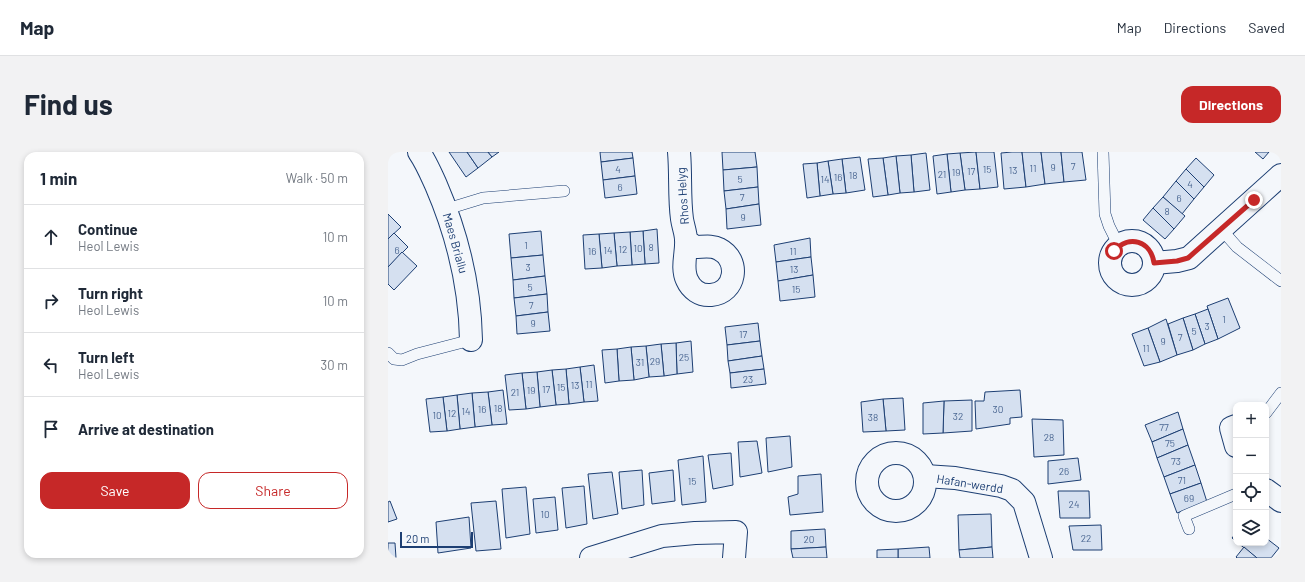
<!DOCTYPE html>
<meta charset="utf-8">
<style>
body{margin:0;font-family:Barlow,sans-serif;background:#f2f2f3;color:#1f2937}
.controls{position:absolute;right:12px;bottom:12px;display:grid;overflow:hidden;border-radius:8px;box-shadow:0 2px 6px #0003}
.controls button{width:36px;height:36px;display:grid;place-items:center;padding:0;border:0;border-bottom:1px solid #e0e1e3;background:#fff;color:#1f2937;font:20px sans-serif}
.scale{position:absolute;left:12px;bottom:10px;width:73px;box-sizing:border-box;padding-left:4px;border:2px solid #1d3f73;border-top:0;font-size:11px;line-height:14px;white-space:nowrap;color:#1d3f73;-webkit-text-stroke:3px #f4f7fb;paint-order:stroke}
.stop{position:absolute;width:12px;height:12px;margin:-9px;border:3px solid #c62828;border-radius:50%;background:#fff}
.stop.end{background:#c62828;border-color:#fff;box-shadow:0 1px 4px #0008}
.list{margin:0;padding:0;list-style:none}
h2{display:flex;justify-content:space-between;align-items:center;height:52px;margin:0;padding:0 16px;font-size:17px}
h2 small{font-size:13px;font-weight:400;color:#747a83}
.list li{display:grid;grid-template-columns:26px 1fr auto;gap:12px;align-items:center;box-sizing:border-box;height:64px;padding:0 16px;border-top:1px solid #e0e1e3}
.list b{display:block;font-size:15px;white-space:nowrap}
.list p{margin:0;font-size:13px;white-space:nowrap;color:#747a83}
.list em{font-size:13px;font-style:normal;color:#747a83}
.actions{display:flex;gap:8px;padding:12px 16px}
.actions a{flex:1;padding:9px 0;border:1px solid #c62828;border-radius:12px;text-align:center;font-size:14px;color:#c62828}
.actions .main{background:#c62828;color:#fff}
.icon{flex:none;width:22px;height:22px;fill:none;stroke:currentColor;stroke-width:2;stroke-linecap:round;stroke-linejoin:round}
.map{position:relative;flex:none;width:893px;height:406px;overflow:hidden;border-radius:12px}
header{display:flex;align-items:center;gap:24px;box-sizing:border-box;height:56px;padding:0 20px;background:#fff;border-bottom:1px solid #e0e1e3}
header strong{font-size:19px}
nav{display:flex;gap:22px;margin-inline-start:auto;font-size:14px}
.intro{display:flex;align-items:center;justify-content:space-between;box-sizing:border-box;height:96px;padding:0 24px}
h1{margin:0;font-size:28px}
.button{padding:10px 18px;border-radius:12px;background:#c62828;color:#fff;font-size:14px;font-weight:700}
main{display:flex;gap:24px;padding:0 24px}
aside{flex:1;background:#fff;border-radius:12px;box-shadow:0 2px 6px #0003}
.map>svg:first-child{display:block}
</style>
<header>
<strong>Map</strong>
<nav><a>Map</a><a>Directions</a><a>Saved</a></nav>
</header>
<div class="intro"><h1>Find us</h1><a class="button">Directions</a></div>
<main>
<aside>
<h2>1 min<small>Walk · 50 m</small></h2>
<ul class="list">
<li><svg class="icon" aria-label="ahead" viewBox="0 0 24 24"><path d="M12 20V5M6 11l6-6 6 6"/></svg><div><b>Continue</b><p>Heol Lewis</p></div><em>10 m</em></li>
<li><svg class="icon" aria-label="right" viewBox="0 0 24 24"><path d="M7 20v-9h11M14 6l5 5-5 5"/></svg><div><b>Turn right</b><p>Heol Lewis</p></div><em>10 m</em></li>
<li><svg class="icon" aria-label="left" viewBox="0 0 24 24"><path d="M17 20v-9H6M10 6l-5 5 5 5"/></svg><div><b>Turn left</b><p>Heol Lewis</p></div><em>30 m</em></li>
<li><svg class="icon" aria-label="arrive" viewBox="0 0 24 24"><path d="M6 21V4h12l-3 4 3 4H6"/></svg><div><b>Arrive at destination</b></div></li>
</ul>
<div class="actions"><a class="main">Save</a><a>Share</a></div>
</aside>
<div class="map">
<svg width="893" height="406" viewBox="0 0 893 406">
<rect width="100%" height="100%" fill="#f4f7fb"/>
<g fill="#d5e0f0" stroke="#1d3f73">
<path d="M 61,0 L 79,0 L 90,16 L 78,25 Z"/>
<path d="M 79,0 L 100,0 L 104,5 L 90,16 Z"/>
<path d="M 100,0 L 111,0 L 104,5 Z"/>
<path d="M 212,0 L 244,0 L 245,6 L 213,10 Z"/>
<path d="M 334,0 L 367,0 L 369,15 L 335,18 Z"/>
<path d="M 588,0 L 592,37 L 577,38 L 572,1 Z"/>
<path d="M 588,0 L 606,0 L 610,35 L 592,37 Z"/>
<path d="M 624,0 L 634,0 L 638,35 L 616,37 L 613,1 Z"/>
<path d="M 634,0 L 653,0 L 657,32 L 638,35 Z"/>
<path d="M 653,0 L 673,0 L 676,30 L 657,32 Z"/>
<path d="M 673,0 L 694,0 L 698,28 L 676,30 Z"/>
<path d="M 867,0 L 881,0 L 875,7 Z"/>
<path d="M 538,1 L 542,38 L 526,40 L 523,3 Z"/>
<path d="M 572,1 L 577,38 L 563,40 L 559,2 Z"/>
<path d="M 559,2 L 563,40 L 549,42 L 545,4 Z"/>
<path d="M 523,3 L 526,40 L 512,41 L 508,4 Z"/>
<path d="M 508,4 L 512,41 L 500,43 L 495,6 Z"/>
<path d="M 472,5 L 477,38 L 458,41 L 454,7 Z"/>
<path d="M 245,6 L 247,24 L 215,28 L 213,10 Z"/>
<path d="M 495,6 L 500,43 L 485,45 L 480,7 Z"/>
<path d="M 808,6 L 826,23 L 816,35 L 798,17 Z"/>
<path d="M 454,7 L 458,41 L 445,42 L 440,9 Z"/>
<path d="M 440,9 L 445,42 L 432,44 L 429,11 Z"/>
<path d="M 429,11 L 432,44 L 419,46 L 415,12 Z"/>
<path d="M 369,15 L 370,35 L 336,39 L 335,18 Z"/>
<path d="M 798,17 L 816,35 L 806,47 L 788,29 Z"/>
<path d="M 247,24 L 249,42 L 217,46 L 215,28 Z"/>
<path d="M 788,29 L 806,47 L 794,62 L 775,45 Z"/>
<path d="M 370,35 L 371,52 L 338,57 L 336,39 Z"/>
<path d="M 775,45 L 797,64 L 786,77 L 765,56 Z"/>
<path d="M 371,52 L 373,73 L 339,77 L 338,57 Z"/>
<path d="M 765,56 L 786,77 L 777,87 L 755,68 Z"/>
<path d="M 0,62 L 13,75 L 0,87 Z"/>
<path d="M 269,77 L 271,111 L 257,112 L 255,79 Z"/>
<path d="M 153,79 L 155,103 L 123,106 L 121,82 Z"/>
<path d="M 255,79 L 257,112 L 244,113 L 242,80 Z"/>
<path d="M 242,80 L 244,113 L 229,114 L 226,81 Z"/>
<path d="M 6,81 L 20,95 L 0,115 L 0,87 Z"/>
<path d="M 226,81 L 229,114 L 214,116 L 211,82 Z"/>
<path d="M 211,82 L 214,116 L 197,117 L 195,83 Z"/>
<path d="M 422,86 L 423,105 L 388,110 L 386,93 Z"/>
<path d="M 14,100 L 29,114 L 6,138 L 0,132 L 0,115 Z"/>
<path d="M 155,103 L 157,124 L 125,128 L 123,106 Z"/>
<path d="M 423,105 L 425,123 L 390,129 L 388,110 Z"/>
<path d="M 425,123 L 427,145 L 392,149 L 390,129 Z"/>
<path d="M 157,124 L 159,142 L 126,146 L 125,128 Z"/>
<path d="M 159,142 L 160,160 L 128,164 L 126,146 Z"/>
<path d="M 840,146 L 852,176 L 830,187 L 819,154 Z"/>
<path d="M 820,157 L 830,187 L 817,192 L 807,162 Z"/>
<path d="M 160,160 L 162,179 L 129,182 L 128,164 Z"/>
<path d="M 807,162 L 817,192 L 805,198 L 795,166 Z"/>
<path d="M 795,166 L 805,198 L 789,203 L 780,172 Z"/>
<path d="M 778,167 L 789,203 L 772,210 L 760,176 Z"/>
<path d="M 370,171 L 372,189 L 339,193 L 337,175 Z"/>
<path d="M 760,176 L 772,210 L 756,214 L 744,182 Z"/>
<path d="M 303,189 L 305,220 L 289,222 L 288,191 Z"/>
<path d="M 372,189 L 374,204 L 340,209 L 339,193 Z"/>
<path d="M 288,191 L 289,222 L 276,224 L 273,192 Z"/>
<path d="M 273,192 L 276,224 L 261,225 L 258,194 Z"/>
<path d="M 258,194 L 261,225 L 246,228 L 243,195 Z"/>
<path d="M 243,195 L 246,228 L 231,229 L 229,197 Z"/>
<path d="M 229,197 L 231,229 L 217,231 L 214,198 Z"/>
<path d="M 374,204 L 376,217 L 342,221 L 340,209 Z"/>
<path d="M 206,213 L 210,249 L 196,250 L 192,215 Z"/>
<path d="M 192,215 L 196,250 L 181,252 L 178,217 Z"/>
<path d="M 178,217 L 181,252 L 168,253 L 164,218 Z"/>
<path d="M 376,217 L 378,232 L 343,236 L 342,221 Z"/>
<path d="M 164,218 L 168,253 L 152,255 L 149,220 Z"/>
<path d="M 149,220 L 152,255 L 138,257 L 134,221 Z"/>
<path d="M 134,221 L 138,257 L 121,258 L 117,223 Z"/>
<path d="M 115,238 L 119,272 L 104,273 L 100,240 Z"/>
<path d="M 632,238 L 634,265 L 622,266 L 622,272 L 588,277 L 587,249 L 596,249 L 597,240 Z"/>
<path d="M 100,240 L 104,273 L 87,275 L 84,241 Z"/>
<path d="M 84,241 L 87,275 L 72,277 L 69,243 Z"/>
<path d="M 69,243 L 72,277 L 59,279 L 55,245 Z"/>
<path d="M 55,245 L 59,279 L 42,280 L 38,247 Z"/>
<path d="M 515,246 L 517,278 L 498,279 L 495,247 Z"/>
<path d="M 495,247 L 498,279 L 475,280 L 473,250 Z"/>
<path d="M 584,248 L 584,279 L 555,281 L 556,249 Z"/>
<path d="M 556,249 L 555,281 L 535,282 L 535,251 Z"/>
<path d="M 790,260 L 795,277 L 764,290 L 757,273 Z"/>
<path d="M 644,267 L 675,268 L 676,303 L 646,305 Z"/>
<path d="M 795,277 L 800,293 L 769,306 L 764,290 Z"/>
<path d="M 402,284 L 404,315 L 380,320 L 378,286 Z"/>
<path d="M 369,289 L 374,321 L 352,325 L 350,290 Z"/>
<path d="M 800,293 L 807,313 L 776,325 L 769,306 Z"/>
<path d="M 343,301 L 345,333 L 325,337 L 320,303 Z"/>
<path d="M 315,304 L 318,350 L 294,353 L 290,308 Z"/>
<path d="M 690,306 L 693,328 L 660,332 L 660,309 Z"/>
<path d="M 807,313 L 813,331 L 782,342 L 776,325 Z"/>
<path d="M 254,318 L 256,353 L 234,357 L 231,320 Z"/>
<path d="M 285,318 L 287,349 L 264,352 L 261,321 Z"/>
<path d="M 224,320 L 230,362 L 205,367 L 200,322 Z"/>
<path d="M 433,322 L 435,360 L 402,363 L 400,345 L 410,342 L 410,324 Z"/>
<path d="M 813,331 L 819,350 L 789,361 L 782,342 Z"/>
<path d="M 196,334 L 199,372 L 178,376 L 174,336 Z"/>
<path d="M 138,335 L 142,382 L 118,386 L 114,337 Z"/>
<path d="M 670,339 L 701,339 L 702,366 L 672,366 Z"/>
<path d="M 167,345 L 170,378 L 148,381 L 145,347 Z"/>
<path d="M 2,349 L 9,367 L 0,370 L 0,350 Z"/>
<path d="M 108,349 L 113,397 L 88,399 L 83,351 Z"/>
<path d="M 603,362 L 604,395 L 571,398 L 570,363 Z"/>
<path d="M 81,365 L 83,396 L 50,401 L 48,370 Z"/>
<path d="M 713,373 L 714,398 L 685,398 L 681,374 Z"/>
<path d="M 437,377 L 438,395 L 403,397 L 403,379 Z"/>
<path d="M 848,381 L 848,389 L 844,386 Z"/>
<path d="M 878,386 L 891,396 L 883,406 L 869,406 L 850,391 L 878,391 Z"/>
<path d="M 0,391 L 7,391 L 8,406 L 0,406 Z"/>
<path d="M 438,395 L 439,406 L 405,406 L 403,397 Z"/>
<path d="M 541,395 L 542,406 L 510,406 L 510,397 Z"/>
<path d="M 604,395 L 605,406 L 572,406 L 571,398 Z"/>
<path d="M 856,395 L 869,406 L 849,406 L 848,405 Z"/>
<path d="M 510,397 L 510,406 L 489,406 L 489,398 Z"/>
</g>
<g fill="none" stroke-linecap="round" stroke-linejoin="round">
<defs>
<g id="lane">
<path d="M 715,0 L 717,62 L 721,74 L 731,94"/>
<path d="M 59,57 L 95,46 L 176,39"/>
<path d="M 834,78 L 849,95 L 893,129"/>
<path d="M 0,201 L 6,207 L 14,208 L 29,202 L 83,188"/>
<path d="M 878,261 L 893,241"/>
<path d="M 801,377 L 796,364 L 848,342"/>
</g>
<g id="street">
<path d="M 31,0 C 38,10 43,22 48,33 C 70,84 82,133 83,188"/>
<path d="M 291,0 C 293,22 291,45 294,67 C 295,74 298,81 298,88 C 299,101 293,115 299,128 C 303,137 312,144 323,143 C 348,141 353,108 331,97 C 324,93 315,95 307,95 L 299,89"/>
<circle cx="744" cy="111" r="22"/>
<path d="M 766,111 L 789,109 L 801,106 L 893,23"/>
<path d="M 848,274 L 843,276 L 848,294"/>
<circle cx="508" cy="330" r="29"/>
<path d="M 537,324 L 567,326 L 613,334 L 624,338 L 636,350 L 653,406"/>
<path d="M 878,338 L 893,349"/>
<path d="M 203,406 L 274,384 L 307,381 L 348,380 L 346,406"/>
</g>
</defs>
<use href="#lane" stroke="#1d3f73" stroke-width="12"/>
<use href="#street" stroke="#1d3f73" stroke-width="24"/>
<use href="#lane" stroke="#f4f7fb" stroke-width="11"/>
<use href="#street" stroke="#f4f7fb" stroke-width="22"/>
</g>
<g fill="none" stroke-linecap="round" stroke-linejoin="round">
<path stroke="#c62828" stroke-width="5" d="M 726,99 C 741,82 763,89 766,111 L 789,109 L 800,106 L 866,48"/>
</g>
<g text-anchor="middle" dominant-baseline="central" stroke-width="3" stroke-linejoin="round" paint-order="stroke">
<g font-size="10" fill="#4b6792">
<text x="685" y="14">7</text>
<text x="665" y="15">9</text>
<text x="645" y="16">11</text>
<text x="230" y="17">4</text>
<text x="599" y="17">15</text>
<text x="625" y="18">13</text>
<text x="583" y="19">17</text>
<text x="568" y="20">19</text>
<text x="554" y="22">21</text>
<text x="465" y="23">18</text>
<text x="450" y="25">16</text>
<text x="352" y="27">5</text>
<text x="437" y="27">14</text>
<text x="802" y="32">4</text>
<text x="232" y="35">6</text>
<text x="354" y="45">7</text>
<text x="791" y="46">6</text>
<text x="779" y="59">8</text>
<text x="355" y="65">9</text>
<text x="138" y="93">1</text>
<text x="263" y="95">8</text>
<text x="250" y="96">10</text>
<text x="235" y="97">12</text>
<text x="9" y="98">6</text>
<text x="220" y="98">14</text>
<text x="204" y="99">16</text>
<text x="405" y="99">11</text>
<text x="140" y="115">3</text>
<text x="406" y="117">13</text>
<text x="142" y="135">5</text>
<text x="408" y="137">15</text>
<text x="143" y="153">7</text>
<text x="836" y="167">1</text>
<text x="145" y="171">9</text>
<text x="819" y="174">3</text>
<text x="806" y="179">5</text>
<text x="355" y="182">17</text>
<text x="792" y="185">7</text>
<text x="775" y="189">9</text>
<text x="758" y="196">11</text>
<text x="296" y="205">25</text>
<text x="267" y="209">29</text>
<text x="252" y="210">31</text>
<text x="360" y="227">23</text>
<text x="201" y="232">11</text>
<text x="187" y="233">13</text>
<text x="173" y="235">15</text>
<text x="158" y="237">17</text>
<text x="143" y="238">19</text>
<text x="127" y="240">21</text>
<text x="110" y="256">18</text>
<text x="94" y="257">16</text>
<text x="610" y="257">30</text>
<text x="78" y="259">14</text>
<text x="64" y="261">12</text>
<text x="49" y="263">10</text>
<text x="570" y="264">32</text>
<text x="485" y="265">38</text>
<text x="776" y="275">77</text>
<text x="661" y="285">28</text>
<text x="782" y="291">75</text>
<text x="788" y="309">73</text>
<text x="676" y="319">26</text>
<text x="794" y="328">71</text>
<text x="304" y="329">15</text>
<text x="801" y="346">69</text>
<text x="686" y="352">24</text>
<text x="157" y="362">10</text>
<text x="698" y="386">22</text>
<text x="421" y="387">20</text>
</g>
<g font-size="12" fill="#1d3f73" stroke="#f4f7fb">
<text transform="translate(294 44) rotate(-94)">Rhos Helyg</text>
<text transform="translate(68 91) rotate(74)">Maes Briallu</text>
<text transform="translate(582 331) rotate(9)">Hafan-werdd</text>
</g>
</g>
</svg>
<div class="controls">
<button>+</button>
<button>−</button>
<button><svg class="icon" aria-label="locate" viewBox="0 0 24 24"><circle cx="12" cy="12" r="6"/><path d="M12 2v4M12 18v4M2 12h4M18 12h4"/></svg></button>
<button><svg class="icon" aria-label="layers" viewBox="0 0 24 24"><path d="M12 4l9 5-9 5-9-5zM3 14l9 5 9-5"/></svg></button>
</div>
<div class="scale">20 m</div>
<div class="stop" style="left:726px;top:99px"></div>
<div class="stop end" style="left:866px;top:48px"></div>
</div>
</main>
